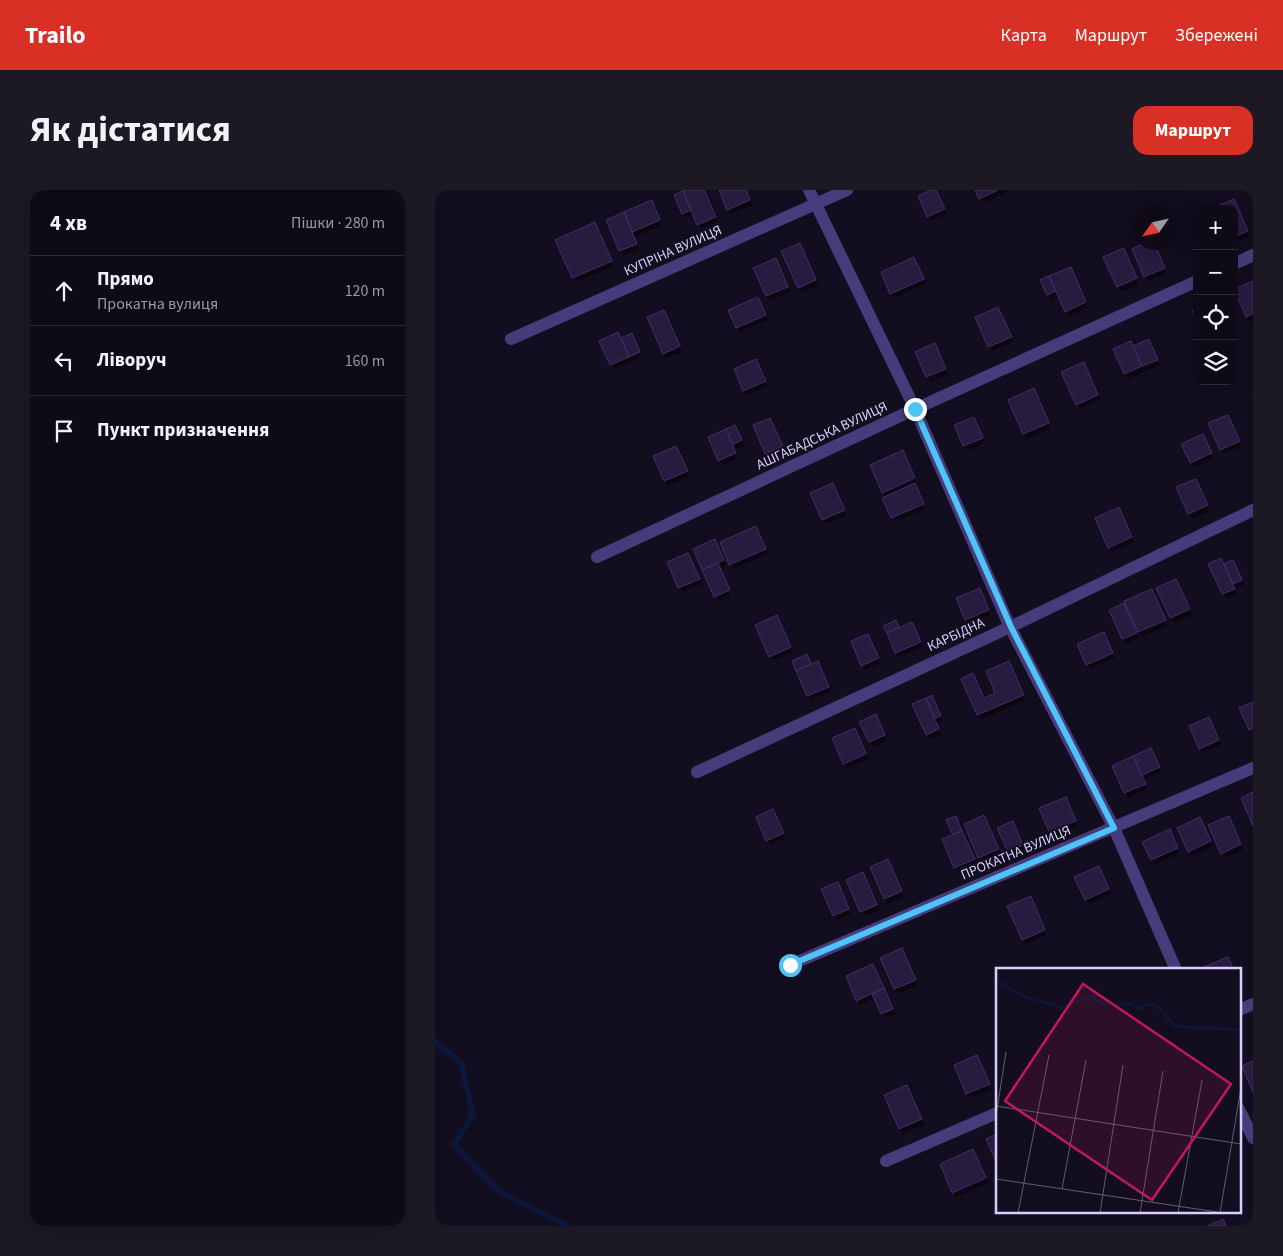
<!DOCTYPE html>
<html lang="uk">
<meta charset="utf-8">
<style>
body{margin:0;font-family:"Source Sans 3",sans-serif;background:#1c1824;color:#f1f3f6}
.controls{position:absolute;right:15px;top:15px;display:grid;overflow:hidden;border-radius:10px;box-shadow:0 5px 20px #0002}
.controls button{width:45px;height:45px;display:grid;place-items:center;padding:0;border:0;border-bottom:1px solid #2e2b36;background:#0e0a17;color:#f1f3f6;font:25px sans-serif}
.compass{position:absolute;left:698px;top:15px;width:45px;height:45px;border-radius:50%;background:#0e0a17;box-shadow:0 5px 20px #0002;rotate:236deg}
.stop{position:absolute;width:15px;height:15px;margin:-11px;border:4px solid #4fc3f7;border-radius:50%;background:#fff}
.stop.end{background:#4fc3f7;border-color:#fff;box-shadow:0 1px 5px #0008}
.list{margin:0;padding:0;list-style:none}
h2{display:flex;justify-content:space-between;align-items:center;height:65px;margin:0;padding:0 20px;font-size:21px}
h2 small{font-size:16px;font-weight:400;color:#9b9aa1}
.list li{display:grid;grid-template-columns:32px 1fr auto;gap:15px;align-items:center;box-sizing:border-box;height:70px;padding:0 20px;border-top:1px solid #2e2b36}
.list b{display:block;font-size:19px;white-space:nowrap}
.list p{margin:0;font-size:16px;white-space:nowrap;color:#9b9aa1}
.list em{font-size:16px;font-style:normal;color:#9b9aa1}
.icon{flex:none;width:28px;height:28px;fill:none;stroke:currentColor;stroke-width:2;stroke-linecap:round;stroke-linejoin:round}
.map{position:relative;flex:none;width:818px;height:1036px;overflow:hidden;border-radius:15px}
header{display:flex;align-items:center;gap:30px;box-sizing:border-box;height:70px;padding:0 25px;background:#d93025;color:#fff}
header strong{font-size:24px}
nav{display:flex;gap:28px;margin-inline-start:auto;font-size:18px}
.intro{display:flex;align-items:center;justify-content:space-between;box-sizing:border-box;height:120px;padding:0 30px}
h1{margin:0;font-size:35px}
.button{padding:12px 22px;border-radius:15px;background:#d93025;color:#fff;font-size:18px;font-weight:700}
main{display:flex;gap:30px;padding:0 30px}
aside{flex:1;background:#0e0a17;border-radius:15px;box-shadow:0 5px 20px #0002}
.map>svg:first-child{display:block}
</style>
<header>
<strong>Trailo</strong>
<nav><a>Карта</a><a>Маршрут</a><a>Збережені</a></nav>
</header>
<div class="intro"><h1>Як дістатися</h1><a class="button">Маршрут</a></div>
<main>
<aside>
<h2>4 хв<small>Пішки · 280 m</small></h2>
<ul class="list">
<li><svg class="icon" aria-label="ahead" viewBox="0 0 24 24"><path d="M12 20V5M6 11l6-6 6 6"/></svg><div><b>Прямо</b><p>Прокатна вулиця</p></div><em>120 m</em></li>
<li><svg class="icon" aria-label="left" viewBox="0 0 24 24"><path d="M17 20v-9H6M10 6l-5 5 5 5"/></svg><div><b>Ліворуч</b></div><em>160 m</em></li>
<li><svg class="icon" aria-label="arrive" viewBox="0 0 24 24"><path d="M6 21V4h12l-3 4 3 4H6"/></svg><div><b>Пункт призначення</b></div></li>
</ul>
</aside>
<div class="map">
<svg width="818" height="1036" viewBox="0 0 818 1036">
<rect width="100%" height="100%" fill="#130e1f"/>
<g fill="#0007">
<path d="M 254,0 L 268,0 L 282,32 L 266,39 L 259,24 L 251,28 L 248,23 Z"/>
<path d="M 285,0 L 310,0 L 317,15 L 296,24 Z"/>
<path d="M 500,0 L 512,24 L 496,31 L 493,26 Z"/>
<path d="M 541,0 L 570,0 L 571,3 L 548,13 Z"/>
<path d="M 801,15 L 815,46 L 799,53 L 799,19 Z"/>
<path d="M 219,16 L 227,35 L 199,47 L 204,59 L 188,66 L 172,31 Z"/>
<path d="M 163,39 L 179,76 L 141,92 L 122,50 Z"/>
<path d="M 720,57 L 731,83 L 713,91 L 710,86 Z"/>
<path d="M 367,60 L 383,96 L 367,103 L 364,98 Z"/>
<path d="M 691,64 L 704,94 L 686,102 L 683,97 Z"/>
<path d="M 343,74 L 355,102 L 334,111 L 320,78 Z"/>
<path d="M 482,74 L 491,94 L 459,108 L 456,103 Z"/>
<path d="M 638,83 L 653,118 L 634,126 L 624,106 L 616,110 L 606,91 Z"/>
<path d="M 818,92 L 818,131 L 815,132 L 801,100 Z"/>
<path d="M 325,114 L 333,130 L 305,142 L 302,137 Z"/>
<path d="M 566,123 L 578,152 L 557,161 L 554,156 Z"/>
<path d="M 232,126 L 247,162 L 232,168 L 229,163 Z"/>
<path d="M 197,145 L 207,167 L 179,179 L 176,174 L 186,150 Z"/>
<path d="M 716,155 L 725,175 L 693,189 L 680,160 Z"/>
<path d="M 502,160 L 513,184 L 495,192 L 481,162 Z"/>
<path d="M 323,176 L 332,197 L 312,205 L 309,200 Z"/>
<path d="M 651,179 L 665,210 L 645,219 L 642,214 Z"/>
<path d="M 601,205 L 616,238 L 592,249 L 574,211 Z"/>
<path d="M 795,231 L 806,257 L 789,264 L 786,259 Z"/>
<path d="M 541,233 L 550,253 L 532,261 L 521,236 Z"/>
<path d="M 338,234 L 350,261 L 334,268 L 331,263 Z"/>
<path d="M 303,242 L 309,256 L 299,260 L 303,269 L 287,275 L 284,270 Z"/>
<path d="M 771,251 L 779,269 L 759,277 L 756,272 Z"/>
<path d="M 244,262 L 255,286 L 233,296 L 220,266 Z"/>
<path d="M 470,267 L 482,294 L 479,295 L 490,319 L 460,332 L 448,302 Z"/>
<path d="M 763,295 L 775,321 L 757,329 L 743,298 Z"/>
<path d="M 400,299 L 412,325 L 391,334 L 388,329 Z"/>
<path d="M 686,324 L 699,352 L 677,362 L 674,357 Z"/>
<path d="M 324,343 L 333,364 L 298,379 L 296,374 Z"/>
<path d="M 283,356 L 291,376 L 285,379 L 296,406 L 283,412 L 259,360 Z"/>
<path d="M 256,370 L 267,394 L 247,402 L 245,397 Z"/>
<path d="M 798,372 L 809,395 L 799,399 L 802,404 L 791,409 L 775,374 L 789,376 Z"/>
<path d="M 744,396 L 757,425 L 739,433 L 723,398 Z"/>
<path d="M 547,404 L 556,425 L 534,434 L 523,409 Z"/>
<path d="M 719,406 L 733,435 L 707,447 L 702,438 L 701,438 L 704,448 L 691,454 L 676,421 L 692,413 Z"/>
<path d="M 344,432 L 357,463 L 338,471 L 335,466 Z"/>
<path d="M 460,432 L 464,439 L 479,438 L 488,457 L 464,467 L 450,436 Z"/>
<path d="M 671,449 L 680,468 L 655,479 L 652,474 Z"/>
<path d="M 436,450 L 446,473 L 430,480 L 427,475 Z"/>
<path d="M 359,471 L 374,471 L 376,475 L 385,478 L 395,502 L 376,510 Z"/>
<path d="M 576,478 L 590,510 L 546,530 L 527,489 L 549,509 L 562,503 Z"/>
<path d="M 497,507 L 508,531 L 502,534 L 506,545 L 495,549 L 479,514 Z"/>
<path d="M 443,531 L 452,551 L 438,557 L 426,532 Z"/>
<path d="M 776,533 L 786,555 L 768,563 L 765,558 Z"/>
<path d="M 422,544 L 433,569 L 412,578 L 409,573 Z"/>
<path d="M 716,560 L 726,582 L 709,590 L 712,599 L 693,608 L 679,576 Z"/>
<path d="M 633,613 L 643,636 L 618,647 L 606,619 Z"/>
<path d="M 341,625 L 351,648 L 335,655 L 332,650 Z"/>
<path d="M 551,631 L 566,664 L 547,672 L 544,667 Z"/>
<path d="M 523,633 L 541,674 L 523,682 L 521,677 L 519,646 Z"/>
<path d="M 796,633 L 808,660 L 790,668 L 787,663 Z"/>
<path d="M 768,634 L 778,657 L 757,666 L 754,661 Z"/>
<path d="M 580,637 L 590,661 L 577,666 L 574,661 Z"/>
<path d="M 738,646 L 745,663 L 720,675 L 717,670 Z"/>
<path d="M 455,676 L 469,707 L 453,714 L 436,678 Z"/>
<path d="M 666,682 L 676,704 L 654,714 L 651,709 Z"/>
<path d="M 431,689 L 444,720 L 429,726 L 413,690 Z"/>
<path d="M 405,698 L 416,724 L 402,730 L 399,725 Z"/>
<path d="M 598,712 L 612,745 L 591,754 L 574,716 Z"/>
<path d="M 470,765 L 483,795 L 463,804 L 447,769 Z"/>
<path d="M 441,780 L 460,824 L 450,828 L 440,808 L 425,815 L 422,810 Z"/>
<path d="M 544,872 L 557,899 L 535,908 L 532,903 Z"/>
<path d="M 474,902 L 489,935 L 468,944 L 451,906 Z"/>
<path d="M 541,966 L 553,993 L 521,1007 L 518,1002 Z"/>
</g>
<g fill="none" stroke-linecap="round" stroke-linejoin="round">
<path stroke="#0c183b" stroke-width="5.5" d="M 0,852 L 26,873 L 38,924 L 19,955 L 65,1002 L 133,1036"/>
</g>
<g fill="#271b3f" stroke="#412f6a">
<path d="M 251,0 L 269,0 L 281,27 L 262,35 L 248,1 Z"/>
<path d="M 284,0 L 311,0 L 315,10 L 292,20 Z"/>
<path d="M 496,0 L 501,0 L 510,19 L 492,27 L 483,6 Z"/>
<path d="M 540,0 L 563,0 L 544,9 Z"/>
<path d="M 248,1 L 256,20 L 247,24 L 239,5 Z"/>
<path d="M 799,9 L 813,41 L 799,47 L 799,19 L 776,19 Z"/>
<path d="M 217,10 L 225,30 L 197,42 L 189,22 Z"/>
<path d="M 189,22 L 202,54 L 184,61 L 171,30 Z"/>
<path d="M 160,32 L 177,71 L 137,88 L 120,50 Z"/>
<path d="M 712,52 L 719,52 L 730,78 L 709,87 L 697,59 Z"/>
<path d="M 365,53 L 381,90 L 363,98 L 346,61 Z"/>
<path d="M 689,58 L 702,88 L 682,97 L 668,67 Z"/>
<path d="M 479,67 L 489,89 L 455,104 L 446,82 Z"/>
<path d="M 341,68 L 353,97 L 331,106 L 318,78 Z"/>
<path d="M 636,77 L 651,112 L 630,122 L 614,86 Z"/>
<path d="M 614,86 L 621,101 L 612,105 L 605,90 Z"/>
<path d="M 818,91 L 818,124 L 811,127 L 799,99 Z"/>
<path d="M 323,107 L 331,125 L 301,138 L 293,120 Z"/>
<path d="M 563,117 L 577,147 L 553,157 L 540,127 Z"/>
<path d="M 762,118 L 762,132 L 757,121 Z"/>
<path d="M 229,120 L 245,156 L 228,164 L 212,127 Z"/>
<path d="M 183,142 L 194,167 L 175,175 L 164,151 Z"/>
<path d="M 197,143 L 205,162 L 194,167 L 186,148 Z"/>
<path d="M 714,149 L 723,170 L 707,176 L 698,156 Z"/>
<path d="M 696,151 L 707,176 L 689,184 L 678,159 Z"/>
<path d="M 500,153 L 511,179 L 491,187 L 480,162 Z"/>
<path d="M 321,169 L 331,191 L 308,201 L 299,179 Z"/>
<path d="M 649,172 L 663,205 L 641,215 L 626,182 Z"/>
<path d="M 599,198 L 614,233 L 588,244 L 573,210 Z"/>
<path d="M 793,225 L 805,251 L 785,260 L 773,233 Z"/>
<path d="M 539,227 L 548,248 L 528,256 L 519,235 Z"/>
<path d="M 335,228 L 348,256 L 330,264 L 318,235 Z"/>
<path d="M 300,235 L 307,250 L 297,255 L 291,239 Z"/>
<path d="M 291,239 L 301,263 L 283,271 L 273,247 Z"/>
<path d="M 768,244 L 777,263 L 755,273 L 746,254 Z"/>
<path d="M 241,256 L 253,281 L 229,291 L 218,266 Z"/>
<path d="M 468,260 L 480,288 L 447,303 L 435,275 Z"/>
<path d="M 761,289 L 773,315 L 753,324 L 741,297 Z"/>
<path d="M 398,293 L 410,320 L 387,330 L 375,303 Z"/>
<path d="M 480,293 L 489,314 L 456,328 L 447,308 Z"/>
<path d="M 684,317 L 697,347 L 673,358 L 660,328 Z"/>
<path d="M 321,336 L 331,359 L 294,375 L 285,352 Z"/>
<path d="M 280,349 L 289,370 L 267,380 L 258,359 Z"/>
<path d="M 253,363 L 265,389 L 243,398 L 232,372 Z"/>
<path d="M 786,368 L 800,399 L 787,404 L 773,374 Z"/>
<path d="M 798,370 L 807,390 L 798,394 L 789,374 Z"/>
<path d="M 283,373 L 295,400 L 279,407 L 267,380 Z"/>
<path d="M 741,389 L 755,419 L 735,428 L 721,398 Z"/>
<path d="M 545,398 L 554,420 L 530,430 L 521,408 Z"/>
<path d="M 717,399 L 731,430 L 703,442 L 689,411 Z"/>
<path d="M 689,413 L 702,443 L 687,449 L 674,420 Z"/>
<path d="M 342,425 L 356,457 L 334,467 L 320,435 Z"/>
<path d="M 461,430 L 464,437 L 452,443 L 448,436 Z"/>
<path d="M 477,432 L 486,452 L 460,463 L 452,443 Z"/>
<path d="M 669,442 L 678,463 L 651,475 L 642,454 Z"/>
<path d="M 433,444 L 444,468 L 426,476 L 416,451 Z"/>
<path d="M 372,464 L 376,474 L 361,481 L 357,471 Z"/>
<path d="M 383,471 L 394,497 L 372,506 L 361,481 Z"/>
<path d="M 574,471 L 589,505 L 542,525 L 526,489 L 538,483 L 549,508 L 560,503 L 551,481 Z"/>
<path d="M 497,505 L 506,526 L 500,528 L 491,508 Z"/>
<path d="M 491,508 L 504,539 L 491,545 L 477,514 Z"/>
<path d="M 818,512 L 818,538 L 814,540 L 804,518 Z"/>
<path d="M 441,524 L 450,545 L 434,552 L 424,532 Z"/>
<path d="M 774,527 L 784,550 L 764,559 L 754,536 Z"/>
<path d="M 420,538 L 431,564 L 408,574 L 397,548 Z"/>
<path d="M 716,558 L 725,577 L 707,585 L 698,566 Z"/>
<path d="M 698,566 L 711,594 L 689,603 L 677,576 Z"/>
<path d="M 818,602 L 818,636 L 806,608 Z"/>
<path d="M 631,607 L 641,631 L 614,642 L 604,618 Z"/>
<path d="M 338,619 L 349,643 L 331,651 L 321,627 Z"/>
<path d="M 549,625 L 564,659 L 543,668 L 529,634 Z"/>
<path d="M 521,626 L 527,641 L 518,645 L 511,630 Z"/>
<path d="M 794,626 L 806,654 L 786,664 L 773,635 Z"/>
<path d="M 765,627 L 776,651 L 753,662 L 742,638 Z"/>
<path d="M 578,631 L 588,655 L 573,662 L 562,638 Z"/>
<path d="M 735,639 L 743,658 L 716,670 L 707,652 Z"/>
<path d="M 527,641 L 540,669 L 519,678 L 507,649 Z"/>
<path d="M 453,669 L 467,701 L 449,709 L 435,677 Z"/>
<path d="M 664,676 L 674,699 L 650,710 L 639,687 Z"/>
<path d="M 428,682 L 442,715 L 425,722 L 411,690 Z"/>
<path d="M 403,692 L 414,719 L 398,726 L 386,699 Z"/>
<path d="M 596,706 L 610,740 L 587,750 L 572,716 Z"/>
<path d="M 467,758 L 481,790 L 459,799 L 445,768 Z"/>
<path d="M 793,767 L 799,780 L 771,780 L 769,777 Z"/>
<path d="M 438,774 L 449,798 L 421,811 L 411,786 Z"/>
<path d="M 449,798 L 458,819 L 446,824 L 437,804 Z"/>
<path d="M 542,865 L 555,894 L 531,904 L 519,875 Z"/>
<path d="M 818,871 L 818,902 L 807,876 Z"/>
<path d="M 472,895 L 487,929 L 464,939 L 449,905 Z"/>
<path d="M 562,944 L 562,974 L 551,949 Z"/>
<path d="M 538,959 L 551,988 L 517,1003 L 505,974 Z"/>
<path d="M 788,1029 L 791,1036 L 772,1036 Z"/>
</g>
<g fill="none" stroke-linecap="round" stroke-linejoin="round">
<g stroke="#463c7c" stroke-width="12">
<path d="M 374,0 L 480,219 L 575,437 L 679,638 L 741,780"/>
<path d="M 799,74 L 818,65"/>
<path d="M 76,149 L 412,0"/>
<path d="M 162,367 L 480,219 L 762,91"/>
<path d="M 262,582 L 575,437 L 818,320"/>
<path d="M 355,775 L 818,578"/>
<path d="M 804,820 L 818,814"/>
<path d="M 804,919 L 818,948"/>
<path d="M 451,971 L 562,923"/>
</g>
</g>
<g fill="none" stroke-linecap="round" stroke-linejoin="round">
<path stroke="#4fc3f7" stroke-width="6" d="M 355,775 L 679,638 L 576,437 L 480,219"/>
</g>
<g text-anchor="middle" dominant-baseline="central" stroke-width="4" stroke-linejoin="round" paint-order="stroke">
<g font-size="14" fill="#dacffc" stroke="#130e1f">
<text transform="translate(238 61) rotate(-24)">КУПРІНА ВУЛИЦЯ</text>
<text transform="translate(387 246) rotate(-25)">АШГАБАДСЬКА ВУЛИЦЯ</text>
<text transform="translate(521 445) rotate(-25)">КАРБІДНА</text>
<text transform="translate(581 663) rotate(-23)">ПРОКАТНА ВУЛИЦЯ</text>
</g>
</g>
<g transform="translate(561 778)">
<rect width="245" height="245" fill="#130e1f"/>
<path fill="none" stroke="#0c183b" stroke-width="2.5" d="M 0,11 L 24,27 L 66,40 L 97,27 L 100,33 L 108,36 L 135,36 L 143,41 L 153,36 L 161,38 L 178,57 L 187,59 L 245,62"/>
<path fill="none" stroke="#635b77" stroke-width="1" d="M 0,138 L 245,176M 0,148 L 10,84M 0,211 L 228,245M 66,221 L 90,92M 22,245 L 53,87M 104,245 L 127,97M 144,245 L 167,103M 182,245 L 206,112M 224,245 L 245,120"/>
<path fill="#c2185b" fill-opacity="0.15" stroke="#c2185b" stroke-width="2.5" d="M 87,16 L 235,116 L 156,232 L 9,133 Z"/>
<rect width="245" height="245" fill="none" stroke="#dacffc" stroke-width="2.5"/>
</g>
</svg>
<div class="controls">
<button>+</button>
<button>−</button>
<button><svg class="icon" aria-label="locate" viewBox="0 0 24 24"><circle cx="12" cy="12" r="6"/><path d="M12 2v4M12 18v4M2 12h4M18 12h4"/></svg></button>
<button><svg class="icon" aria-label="layers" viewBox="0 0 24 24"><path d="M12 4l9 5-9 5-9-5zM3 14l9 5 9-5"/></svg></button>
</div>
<svg class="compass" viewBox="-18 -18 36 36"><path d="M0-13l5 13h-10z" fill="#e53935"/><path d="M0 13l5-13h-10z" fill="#9b9aa1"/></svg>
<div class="stop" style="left:355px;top:775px"></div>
<div class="stop end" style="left:480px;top:219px"></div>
</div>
</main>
